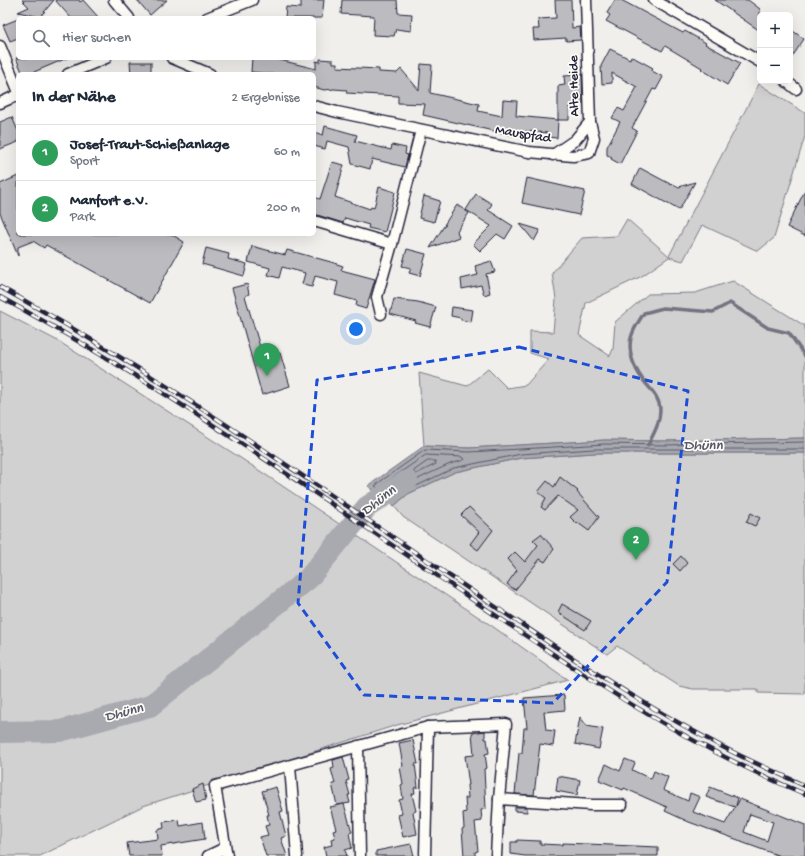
<!DOCTYPE html>
<html lang="de">
<meta charset="utf-8">
<style>
body{margin:0;font-family:"Gochi Hand",sans-serif;background:#f2f2f3;color:#1f2937}
.controls{position:absolute;right:12px;top:12px;display:grid;overflow:hidden;border-radius:6px;box-shadow:0 4px 16px #0002}
.controls button{width:36px;height:36px;display:grid;place-items:center;padding:0;border:0;border-bottom:1px solid #e0e1e3;background:#fff;color:#1f2937;font:20px sans-serif}
.you{position:absolute;left:356px;top:329px;width:14px;height:14px;margin:-10px;border:3px solid #fff;border-radius:50%;background:#1a73e8;box-shadow:0 0 0 6px #1a73e833}
.badge{display:grid;place-items:center;width:26px;height:26px;border-radius:50%;background:#d93025;color:#fff;font-size:13px;font-weight:700}
.pin{position:absolute;translate:-50% -33px;filter:drop-shadow(0 1px 2px #0008)}
.pin::after{content:'';position:absolute;top:21px;width:14px;height:12px;background:inherit;clip-path:polygon(0 0,100% 0,50% 100%)}
.list{margin:0;padding:0;list-style:none}
h2{display:flex;justify-content:space-between;align-items:center;height:52px;margin:0;padding:0 16px;font-size:17px}
h2 small{font-size:13px;font-weight:400;color:#747a83}
.list li{display:grid;grid-template-columns:26px 1fr auto;gap:12px;align-items:center;box-sizing:border-box;height:56px;padding:0 16px;border-top:1px solid #e0e1e3}
.list b{display:block;font-size:15px;white-space:nowrap}
.list p{margin:0;font-size:13px;white-space:nowrap;color:#747a83}
.list em{font-size:13px;font-style:normal;color:#747a83}
.icon{flex:none;width:22px;height:22px;fill:none;stroke:currentColor;stroke-width:2;stroke-linecap:round;stroke-linejoin:round}
.map{position:relative;flex:none;width:805px;height:856px;overflow:hidden}
.search{position:absolute;background:#fff;box-shadow:0 4px 16px #0002;left:16px;top:16px;width:300px;height:44px;display:flex;align-items:center;gap:10px;box-sizing:border-box;padding:0 14px;border-radius:6px;color:#747a83;font-size:15px}
.panel{position:absolute;background:#fff;box-shadow:0 4px 16px #0002;left:16px;top:72px;width:300px;height:164px;border-radius:6px}
.map>svg:first-child{display:block}
</style>
<div class="map">
<svg width="805" height="856" viewBox="0 0 805 856">
<rect width="100%" height="100%" fill="#f0efec"/>
<filter id="ink" filterUnits="userSpaceOnUse"><feTurbulence type="fractalNoise" baseFrequency=".025" numOctaves="2"/><feDisplacementMap in="SourceGraphic" scale="8" xChannelSelector="R" yChannelSelector="G"/><feConvolveMatrix kernelMatrix="1 2 1 2 8 2 1 2 1" color-interpolation-filters="sRGB"/></filter>
<g filter="url(#ink)">
<g fill="#d2d1d1" stroke="#7a7a86">
<path d="M 759,84 L 805,113 L 805,136 L 774,238 L 758,251 L 702,225 L 683,261 L 669,257 L 642,276 L 586,303 L 579,335 L 610,356 L 613,349 L 615,322 L 648,294 L 695,293 L 733,281 L 805,326 L 805,438 L 665,441 L 605,440 L 469,448 L 424,446 L 419,373 L 467,386 L 488,369 L 507,388 L 526,385 L 549,359 L 530,353 L 530,331 L 553,332 L 556,299 L 552,273 L 582,238 L 617,236 L 627,219 L 669,256 Z"/>
<path d="M 0,311 L 58,341 L 239,457 L 492,626 L 568,680 L 397,725 L 143,806 L 40,856 L 0,856 Z"/>
<path d="M 594,453 L 805,453 L 805,694 L 758,693 L 758,689 L 693,689 L 679,686 L 617,646 L 607,654 L 403,517 L 394,506 L 408,494 L 455,472 L 521,458 Z"/>
</g>
<path fill="#a9a9b0" stroke="#737381" d="M 805,438 L 805,453 L 594,453 L 521,458 L 455,472 L 408,494 L 394,506 L 368,486 L 424,446 L 469,448 L 605,440 L 665,441 Z"/>
<g fill="none" stroke-linecap="round" stroke-linejoin="round">
<g stroke="#58586a" stroke-width="1">
<path d="M 805,442 L 665,445 L 605,444 L 469,452 L 425,450 L 381,481 L 375,486 L 394,500 L 406,491 L 454,468 L 521,454 L 594,449 L 805,449"/>
<path d="M 426,455 L 462,457 L 464,459 C 461,462 455,462 450,464 C 431,473 411,481 394,494 L 384,487 L 384,484 Z"/>
<path d="M 428,461 L 435,461 L 436,464 L 416,474 L 414,473 L 414,471 Z"/>
</g>
<path stroke="#737381" stroke-width="3.5" d="M 648,445 C 654,433 660,423 660,410 C 660,400 654,393 648,386 C 637,374 627,355 631,338 C 633,329 639,321 644,313 L 663,308 L 713,312 L 730,303 L 768,328 L 789,333 L 805,356"/>
<path stroke="#a9a9b0" stroke-width="22" d="M 0,732 L 60,731 L 150,706 L 308,579 L 367,507 L 407,481"/>
</g>
<g fill="#bcbcc0" stroke="#22223b" fill-rule="evenodd">
<path d="M 22,0 L 54,0 L 40,17 L 18,12 L 29,7 Z"/>
<path d="M 55,0 L 79,0 L 80,2 L 83,0 L 99,18 L 71,18 Z"/>
<path d="M 137,0 L 167,0 L 150,15 Z"/>
<path d="M 301,0 L 324,0 L 322,18 L 285,18 L 286,7 L 301,8 Z"/>
<path d="M 342,0 L 397,0 L 398,13 L 412,14 L 411,31 L 396,29 L 394,36 L 373,35 L 374,16 L 341,14 Z"/>
<path d="M 555,0 L 571,0 L 572,28 L 580,27 L 581,40 L 566,41 L 566,38 L 534,40 L 533,29 L 539,29 L 538,19 L 556,18 Z"/>
<path d="M 615,0 L 621,0 L 683,33 L 685,31 L 706,43 L 705,44 L 740,63 L 727,85 L 701,69 L 702,68 L 665,46 L 662,51 L 606,21 L 610,15 L 607,13 Z"/>
<path d="M 715,0 L 748,0 L 760,9 L 760,31 Z"/>
<path d="M 18,19 L 18,38 L 10,41 L 3,25 Z"/>
<path d="M 790,29 L 804,39 L 790,60 Z"/>
<path d="M 610,49 L 630,59 L 631,56 L 653,68 L 652,71 L 663,77 L 656,90 L 653,89 L 632,128 L 637,131 L 620,164 L 611,159 L 612,157 L 607,155 L 607,147 L 620,122 L 612,118 L 618,108 L 624,111 L 637,87 L 612,73 L 612,83 L 602,84 L 601,66 Z"/>
<path d="M 16,58 L 67,58 L 34,72 L 35,74 L 23,74 Z"/>
<path d="M 252,58 L 272,58 L 316,69 L 316,61 L 320,62 L 320,59 L 333,60 L 333,63 L 337,63 L 337,67 L 379,69 L 379,72 L 397,73 L 401,69 L 419,90 L 421,64 L 432,65 L 430,93 L 479,104 L 478,111 L 502,116 L 503,100 L 517,101 L 516,116 L 558,120 L 557,138 L 547,137 L 548,133 L 526,131 L 526,136 L 511,135 L 423,115 L 425,104 L 398,103 L 398,96 L 346,93 L 347,90 L 334,89 L 324,90 L 314,87 L 314,74 L 263,74 L 263,73 L 251,72 Z"/>
<path d="M 130,62 L 151,62 L 151,74 L 131,74 Z"/>
<path d="M 582,75 L 583,103 L 576,103 L 576,107 L 569,107 L 569,120 L 558,120 L 558,86 L 565,85 L 564,76 Z"/>
<path d="M 12,117 L 18,131 L 18,142 L 0,149 L 0,122 Z"/>
<path d="M 325,126 L 357,135 L 355,141 L 391,150 L 392,145 L 406,148 L 405,154 L 408,155 L 405,167 L 372,159 L 370,169 L 352,164 L 349,147 L 327,141 L 325,149 L 314,146 L 314,132 L 323,135 Z"/>
<path d="M 332,162 L 344,165 L 335,197 L 370,209 L 371,207 L 374,208 L 379,187 L 395,192 L 385,232 L 368,228 L 369,225 L 345,218 L 343,223 L 314,214 L 314,197 L 320,199 Z"/>
<path d="M 640,168 L 672,185 L 673,184 L 679,187 L 695,182 L 679,210 L 632,184 Z"/>
<path d="M 18,176 L 18,234 L 171,234 L 184,242 L 150,303 L 46,245 L 44,248 L 33,241 L 18,247 L 18,256 L 0,213 L 0,184 Z"/>
<path d="M 527,178 L 585,191 L 579,215 L 522,203 Z"/>
<path d="M 805,190 L 805,236 L 787,227 Z"/>
<path d="M 476,194 L 492,204 L 488,210 L 513,226 L 505,239 L 497,234 L 480,251 L 473,244 L 491,226 L 466,210 Z"/>
<path d="M 424,196 L 440,201 L 434,222 L 419,218 Z"/>
<path d="M 457,205 L 469,213 L 457,231 L 459,237 L 430,248 L 444,226 L 446,225 L 444,225 Z"/>
<path d="M 520,224 L 540,230 L 534,241 Z"/>
<path d="M 252,246 L 285,255 L 287,250 L 331,262 L 343,266 L 341,270 L 375,279 L 366,309 L 356,306 L 357,301 L 335,295 L 338,282 L 315,276 L 312,287 L 307,286 L 302,284 L 305,273 L 282,267 L 279,278 L 268,275 L 270,268 L 248,262 Z"/>
<path d="M 206,248 L 229,254 L 228,259 L 247,264 L 244,276 L 202,264 Z"/>
<path d="M 407,249 L 426,254 L 420,276 L 409,273 L 411,268 L 402,266 Z"/>
<path d="M 491,261 L 495,272 L 486,274 L 490,293 L 484,295 L 481,285 L 462,289 L 461,279 L 478,275 L 475,266 Z"/>
<path d="M 247,284 L 249,294 L 245,296 L 263,357 L 280,353 L 290,386 L 262,395 L 232,288 Z"/>
<path d="M 394,299 L 418,302 L 436,307 L 430,327 L 415,323 L 416,321 L 390,314 Z"/>
<path d="M 452,307 L 473,310 L 471,322 L 461,320 L 461,318 L 451,316 Z"/>
<path d="M 560,477 L 578,491 L 577,492 L 599,517 L 589,531 L 578,523 L 577,524 L 570,517 L 578,510 L 558,496 L 545,510 L 541,507 L 546,498 L 538,492 L 547,481 L 554,487 Z"/>
<path d="M 469,507 L 493,530 L 478,550 L 470,544 L 479,532 L 461,515 Z"/>
<path d="M 751,513 L 760,518 L 755,526 L 746,522 Z"/>
<path d="M 541,534 L 554,549 L 545,562 L 540,559 L 515,590 L 507,584 L 517,570 L 508,559 L 515,552 L 525,562 L 538,545 L 533,540 Z"/>
<path d="M 681,556 L 687,563 L 680,571 L 673,564 Z"/>
<path d="M 562,604 L 591,621 L 585,630 L 558,612 Z"/>
<path d="M 564,695 L 565,710 L 544,712 L 546,730 L 555,731 L 553,746 L 540,744 L 534,795 L 515,794 L 519,753 L 522,753 L 524,728 L 527,728 L 524,698 Z"/>
<path d="M 580,717 L 587,726 L 603,729 L 599,749 L 575,744 Z"/>
<path d="M 485,731 L 485,739 L 487,739 L 489,753 L 485,754 L 487,768 L 484,769 L 486,809 L 481,810 L 482,821 L 475,822 L 478,851 L 475,852 L 475,856 L 464,856 L 462,829 L 464,828 L 463,813 L 466,812 L 465,798 L 468,798 L 467,785 L 469,785 L 465,756 L 474,755 L 472,733 Z"/>
<path d="M 413,740 L 418,764 L 415,764 L 418,787 L 414,788 L 415,793 L 412,794 L 416,811 L 413,812 L 417,834 L 403,837 L 398,815 L 402,814 L 399,800 L 403,799 L 401,785 L 403,784 L 400,767 L 403,766 L 399,743 Z"/>
<path d="M 343,757 L 349,780 L 346,781 L 350,795 L 348,795 L 350,803 L 337,805 L 332,784 L 335,784 L 331,769 L 334,768 L 333,760 Z"/>
<path d="M 625,759 L 635,763 L 632,770 L 651,779 L 654,771 L 668,777 L 663,790 L 688,801 L 690,793 L 700,797 L 693,812 L 725,824 L 735,807 L 706,797 L 710,787 L 738,798 L 736,806 L 740,799 L 805,825 L 805,856 L 780,856 L 741,842 L 741,841 L 689,822 L 665,811 L 667,807 L 662,805 L 624,788 L 623,790 L 599,780 L 606,764 L 620,771 ZM 750,814 L 773,822 L 767,841 L 744,832 Z"/>
<path d="M 558,776 L 580,780 L 577,795 L 556,791 Z"/>
<path d="M 203,784 L 206,800 L 196,802 L 192,789 Z"/>
<path d="M 276,787 L 283,811 L 280,812 L 286,836 L 281,838 L 287,856 L 266,856 L 260,837 L 268,835 L 265,826 L 269,825 L 267,815 L 269,815 L 262,791 Z"/>
<path d="M 344,804 L 352,832 L 349,833 L 352,848 L 345,850 L 347,856 L 326,856 L 324,847 L 332,845 L 331,839 L 335,838 L 333,830 L 336,829 L 330,807 Z"/>
<path d="M 515,807 L 527,807 L 527,812 L 515,811 Z"/>
<path d="M 179,820 L 180,826 L 203,822 L 205,839 L 161,846 L 162,856 L 129,856 L 127,843 L 158,839 L 157,830 L 164,828 L 163,822 Z"/>
<path d="M 517,840 L 540,841 L 540,844 L 562,845 L 563,843 L 658,847 L 658,856 L 525,856 L 511,854 L 511,842 L 517,842 Z"/>
<path d="M 411,844 L 414,856 L 376,856 L 376,851 Z"/>
</g>
<g fill="none" stroke-linecap="round" stroke-linejoin="round">
<defs>
<g id="street">
<path d="M 114,0 L 129,18"/>
<path d="M 654,0 L 760,62"/>
<path d="M 207,18 L 252,0"/>
<path d="M 0,46 L 18,90"/>
<path d="M 172,58 L 210,74"/>
<path d="M 68,74 L 106,58"/>
<path d="M 786,81 L 796,89"/>
<path d="M 0,103 L 18,95"/>
<path d="M 314,106 L 337,112 L 529,152 L 573,156 L 589,153 L 594,138 L 590,122"/>
<path d="M 553,155 L 575,140 L 590,122 L 586,0"/>
<path d="M 314,221 L 392,244"/>
<path d="M 381,314 L 377,297 L 392,244 L 421,130"/>
<path d="M 358,746 L 360,856"/>
<path d="M 290,766 L 297,856"/>
<path d="M 499,799 L 591,805 L 622,805"/>
<path d="M 208,856 L 225,848"/>
<path d="M 227,856 L 215,786 L 428,727 L 506,724 L 499,799 L 496,856"/>
<path d="M 425,856 L 428,727"/>
</g>
</defs>
<use href="#street" stroke="#22223b" stroke-width="13"/>
<use href="#street" stroke="#fdfcf7" stroke-width="10"/>
<defs>
<g id="rail">
<path d="M 0,287 C 158,374 304,477 453,578 C 540,637 626,696 719,745 C 747,760 776,772 805,786"/>
<path d="M 0,297 C 159,383 307,488 457,589 C 568,665 680,743 805,794"/>
</g>
</defs>
<use href="#rail" stroke="#22223b" stroke-width="4.5"/>
<use href="#rail" stroke="#fdfcf7" stroke-width="3" stroke-dasharray="9" stroke-linecap="butt"/>
</g>
</g>
<path fill="none" stroke="#1d4ed8" stroke-width="3" stroke-dasharray="8 5" stroke-linejoin="round" d="M 519,347 L 688,391 L 667,582 L 553,703 L 364,695 L 298,603 L 317,380 Z"/>
<g text-anchor="middle" dominant-baseline="central" stroke-width="3.5" stroke-linejoin="round" paint-order="stroke">
<g font-size="14" fill="#22223b" stroke="#fdfcf7">
<text transform="translate(575 86) rotate(-91)">Alte Heide</text>
<text transform="translate(523 135) rotate(9)">Mauspfad</text>
</g>
<g font-size="15" font-style="italic" fill="#58586a" stroke="#fdfcf7">
<text x="703" y="446">Dhünn</text>
<text transform="translate(379 501) rotate(-38)">Dhünn</text>
<text transform="translate(124 713) rotate(-15)">Dhünn</text>
</g>
</g>
</svg>
<div class="controls">
<button>+</button>
<button>−</button>
</div>
<div class="you"></div>
<div class="pin badge" style="left:267px;top:376px;background:#2e9e5b">1</div>
<div class="pin badge" style="left:636px;top:560px;background:#2e9e5b">2</div>
<div class="search"><svg class="icon" aria-label="search" viewBox="0 0 24 24"><circle cx="10" cy="10" r="6"/><path d="M15 15l6 6"/></svg>Hier suchen</div>
<section class="panel">
<h2>In der Nähe<small>2 Ergebnisse</small></h2>
<ul class="list">
<li><span class="badge" style="background:#2e9e5b">1</span><div><b>Josef-Traut-Schießanlage</b><p>Sport</p></div><em>60 m</em></li>
<li><span class="badge" style="background:#2e9e5b">2</span><div><b>Manfort e.V.</b><p>Park</p></div><em>200 m</em></li>
</ul>
</section>
</div>
